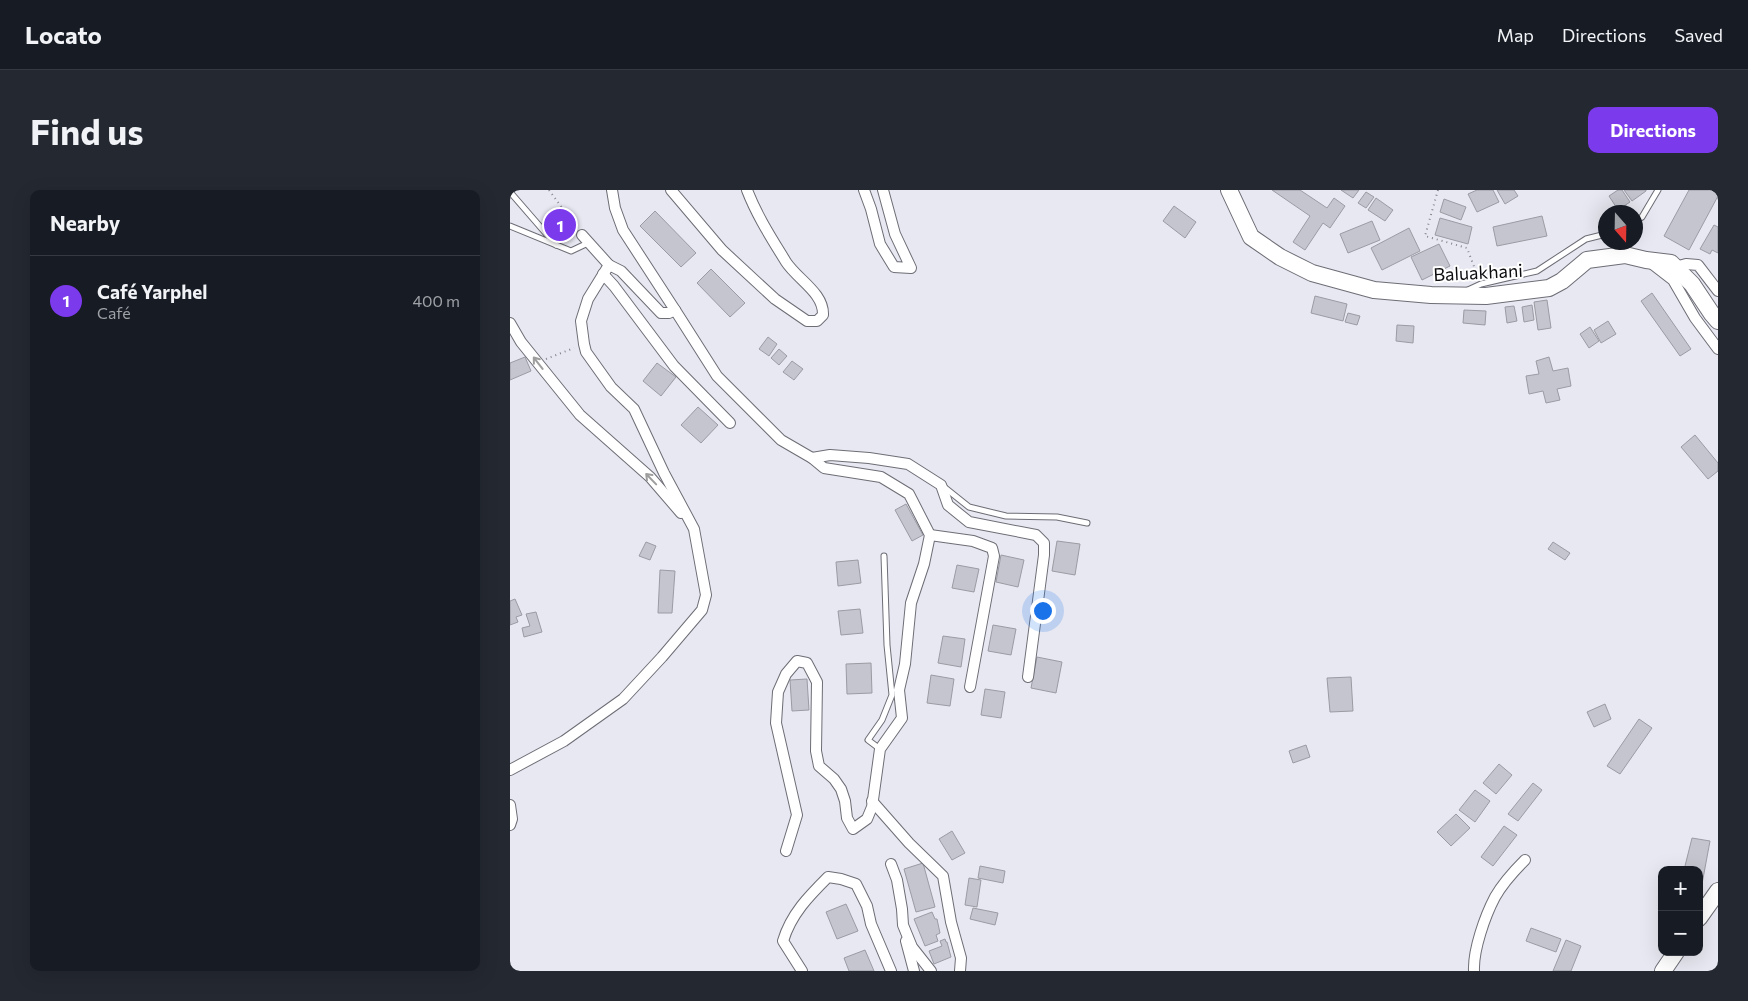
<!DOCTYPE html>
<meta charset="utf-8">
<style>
body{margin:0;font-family:Commissioner,sans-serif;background:#242831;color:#f1f3f6}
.controls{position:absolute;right:15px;bottom:15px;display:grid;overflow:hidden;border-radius:10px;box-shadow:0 5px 20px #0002}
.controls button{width:45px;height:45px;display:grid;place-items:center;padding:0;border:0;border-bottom:1px solid #363941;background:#171b24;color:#f1f3f6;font:25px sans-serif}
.compass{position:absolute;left:1088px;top:15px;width:45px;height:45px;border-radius:50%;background:#171b24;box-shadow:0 5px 20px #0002;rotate:160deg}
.you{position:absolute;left:532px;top:420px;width:18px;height:18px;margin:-12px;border:4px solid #fff;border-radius:50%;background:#1a73e8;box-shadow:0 0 0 8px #1a73e833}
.badge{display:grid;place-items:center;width:32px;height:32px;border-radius:50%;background:#7c3aed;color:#fff;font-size:16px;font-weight:700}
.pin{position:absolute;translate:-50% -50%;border:2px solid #fff;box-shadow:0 1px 5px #0006}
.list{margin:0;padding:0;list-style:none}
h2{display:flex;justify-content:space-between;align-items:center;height:65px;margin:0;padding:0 20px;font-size:21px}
h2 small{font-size:16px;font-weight:400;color:#9ea1a6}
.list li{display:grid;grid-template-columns:32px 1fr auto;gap:15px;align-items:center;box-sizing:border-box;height:90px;padding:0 20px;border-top:1px solid #363941}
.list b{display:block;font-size:19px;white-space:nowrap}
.list p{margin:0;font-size:16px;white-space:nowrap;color:#9ea1a6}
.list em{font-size:16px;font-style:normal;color:#9ea1a6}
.map{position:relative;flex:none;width:1208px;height:781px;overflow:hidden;border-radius:10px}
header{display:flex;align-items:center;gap:30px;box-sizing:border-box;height:70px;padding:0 25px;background:#171b24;border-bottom:1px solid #363941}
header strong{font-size:24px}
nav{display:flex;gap:28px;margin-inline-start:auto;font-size:18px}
.intro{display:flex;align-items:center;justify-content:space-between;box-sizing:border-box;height:120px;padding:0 30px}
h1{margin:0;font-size:35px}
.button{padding:12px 22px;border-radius:10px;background:#7c3aed;color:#fff;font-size:18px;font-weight:700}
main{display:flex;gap:30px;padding:0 30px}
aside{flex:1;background:#171b24;border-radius:10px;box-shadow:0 5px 20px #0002}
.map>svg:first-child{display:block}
</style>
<header>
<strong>Locato</strong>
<nav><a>Map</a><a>Directions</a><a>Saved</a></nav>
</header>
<div class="intro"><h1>Find us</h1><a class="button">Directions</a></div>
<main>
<aside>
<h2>Nearby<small></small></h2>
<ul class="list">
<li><span class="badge">1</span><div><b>Café Yarphel</b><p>Café</p></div><em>400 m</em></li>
</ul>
</aside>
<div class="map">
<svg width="1208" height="781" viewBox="0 0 1208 781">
<rect width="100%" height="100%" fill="#e8e8f2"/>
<g fill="#c5c5cf" stroke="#9b9ba4">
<path d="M 762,0 L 790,0 L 817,18 L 824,8 L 835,16 L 820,38 L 813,33 L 795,60 L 783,52 L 800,26 Z"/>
<path d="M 831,0 L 849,0 L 843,8 Z"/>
<path d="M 967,0 L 983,0 L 989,12 L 967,22 L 958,4 Z"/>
<path d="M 987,0 L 1004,0 L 1008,6 L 995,14 Z"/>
<path d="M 1108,0 L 1112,0 L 1120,12 L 1108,20 L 1099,6 Z"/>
<path d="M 1114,0 L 1136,0 L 1136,1 L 1122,11 Z"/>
<path d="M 1179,0 L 1205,0 L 1208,2 L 1208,6 L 1179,60 L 1154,46 Z"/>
<path d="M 856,2 L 864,7 L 856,18 L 848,13 Z"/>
<path d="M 866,8 L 883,20 L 875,31 L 858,20 Z"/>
<path d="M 934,9 L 956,17 L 951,30 L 930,22 Z"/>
<path d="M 664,16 L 686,32 L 675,48 L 653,31 Z"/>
<path d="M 145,21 L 186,63 L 171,77 L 130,36 Z"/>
<path d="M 1032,26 L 1037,46 L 987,56 L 983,37 Z"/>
<path d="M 930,28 L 962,37 L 958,54 L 925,45 Z"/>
<path d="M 862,31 L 870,50 L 838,63 L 830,44 Z"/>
<path d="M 1204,35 L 1208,37 L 1208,63 L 1202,60 L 1200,64 L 1190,59 Z"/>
<path d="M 899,38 L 910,61 L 872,80 L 861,58 Z"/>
<path d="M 929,54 L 940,76 L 912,90 L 901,67 Z"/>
<path d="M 201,79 L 235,113 L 220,127 L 187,93 Z"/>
<path d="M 1142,103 L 1181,159 L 1170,166 L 1131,111 Z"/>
<path d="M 805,106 L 837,114 L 833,131 L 801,123 Z"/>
<path d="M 1037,110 L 1041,138 L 1028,140 L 1024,112 Z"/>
<path d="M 1022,115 L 1024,130 L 1014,132 L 1012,117 Z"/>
<path d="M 1004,116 L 1007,131 L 997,133 L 995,117 Z"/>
<path d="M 954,120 L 976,121 L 975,135 L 953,133 Z"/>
<path d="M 838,123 L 850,126 L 847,135 L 835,132 Z"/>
<path d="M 1098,131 L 1106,144 L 1091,153 L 1084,140 Z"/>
<path d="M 887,135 L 904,136 L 903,153 L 886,151 Z"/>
<path d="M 1080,137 L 1089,151 L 1079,158 L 1070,144 Z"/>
<path d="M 258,147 L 267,154 L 259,166 L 249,159 Z"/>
<path d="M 269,159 L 277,166 L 269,175 L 261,168 Z"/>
<path d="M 15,167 L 21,181 L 0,190 L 0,173 Z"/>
<path d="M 1039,167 L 1043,181 L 1058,178 L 1061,196 L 1047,199 L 1050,210 L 1036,213 L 1033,201 L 1019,204 L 1016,186 L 1029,184 L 1026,171 Z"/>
<path d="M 282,171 L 293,179 L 284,190 L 273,182 Z"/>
<path d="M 147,173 L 166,187 L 151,206 L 133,191 Z"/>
<path d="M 188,217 L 208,235 L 191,253 L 171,235 Z"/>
<path d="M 1185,245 L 1208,273 L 1208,281 L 1198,289 L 1171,257 Z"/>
<path d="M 396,314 L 413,345 L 402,351 L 385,320 Z"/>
<path d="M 547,351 L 570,354 L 565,385 L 542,381 Z"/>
<path d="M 136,352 L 146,356 L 140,370 L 129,366 Z"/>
<path d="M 1043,352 L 1060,363 L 1055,370 L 1038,359 Z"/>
<path d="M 491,365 L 514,370 L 508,397 L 486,392 Z"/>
<path d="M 348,370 L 351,393 L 328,396 L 326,372 Z"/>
<path d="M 447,375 L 469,379 L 464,402 L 442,398 Z"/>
<path d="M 150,380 L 165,381 L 162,423 L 148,423 Z"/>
<path d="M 5,409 L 12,425 L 6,427 L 8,432 L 0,435 L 0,411 Z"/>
<path d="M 350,419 L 353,443 L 331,445 L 328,421 Z"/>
<path d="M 26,422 L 32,442 L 14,447 L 12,438 L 20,436 L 16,424 Z"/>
<path d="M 483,435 L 506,439 L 501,465 L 478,461 Z"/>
<path d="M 433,446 L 455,449 L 451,477 L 428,473 Z"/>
<path d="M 527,467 L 552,472 L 546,503 L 521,498 Z"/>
<path d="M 361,473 L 362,503 L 337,504 L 336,474 Z"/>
<path d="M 421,485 L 444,489 L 440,516 L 417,513 Z"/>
<path d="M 841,487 L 843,521 L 820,522 L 817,488 Z"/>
<path d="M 297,489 L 299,520 L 282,521 L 280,490 Z"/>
<path d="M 475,499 L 495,502 L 491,528 L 471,525 Z"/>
<path d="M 1095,514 L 1101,529 L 1084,537 L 1077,522 Z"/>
<path d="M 1129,529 L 1142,538 L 1110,584 L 1097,576 Z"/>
<path d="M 796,555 L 800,567 L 783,573 L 779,561 Z"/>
<path d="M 989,574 L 1002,585 L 986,604 L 973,593 Z"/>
<path d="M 1023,593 L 1032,600 L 1008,631 L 998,624 Z"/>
<path d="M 965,600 L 980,611 L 965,632 L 949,620 Z"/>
<path d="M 946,624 L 960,638 L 941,656 L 927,642 Z"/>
<path d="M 994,636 L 1007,645 L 983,676 L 971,667 Z"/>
<path d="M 442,641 L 455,663 L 442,670 L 429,649 Z"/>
<path d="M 1182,648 L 1200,651 L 1192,694 L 1189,694 L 1189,680 L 1174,680 Z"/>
<path d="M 413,673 L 425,717 L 406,722 L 394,679 Z"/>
<path d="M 470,676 L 495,681 L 493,693 L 468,688 Z"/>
<path d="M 459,688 L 471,690 L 467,717 L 455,715 Z"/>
<path d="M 336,714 L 348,741 L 327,749 L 316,722 Z"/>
<path d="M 463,718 L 488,723 L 485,735 L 460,729 Z"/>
<path d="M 422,722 L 425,729 L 427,729 L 430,743 L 426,745 L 428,751 L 415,756 L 404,729 Z"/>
<path d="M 1021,738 L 1051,749 L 1046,762 L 1016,751 Z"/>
<path d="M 435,749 L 436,752 L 437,752 L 441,767 L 424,774 L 419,761 L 432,756 L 430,751 Z"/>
<path d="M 1056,750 L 1071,756 L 1061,781 L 1043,781 Z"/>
<path d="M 355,760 L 364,781 L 339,781 L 334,768 Z"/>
</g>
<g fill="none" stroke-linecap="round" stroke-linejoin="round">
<defs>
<g id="lane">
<path d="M 0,2 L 46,55"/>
<path d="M 1126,31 L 1132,27 L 1148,0"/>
<path d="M 0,36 L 61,61 L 78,53"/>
<path d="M 958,100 L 971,94 L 1027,81 L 1076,49 L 1096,44"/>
<path d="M 434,297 L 459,317 L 496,326 L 547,327 L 577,333"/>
<path d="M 370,559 L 358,550 L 372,530 L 382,505 L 377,455 L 374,366"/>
</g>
<g id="street">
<path d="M 161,0 L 212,60 L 265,109 L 297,131 L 307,131 L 313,125 C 314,103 288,90 276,72 C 262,49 247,26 237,0"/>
<path d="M 354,0 L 361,19 L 370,54 L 384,77 L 401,78 L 385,44 L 373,0"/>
<path d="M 72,45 L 99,75"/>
<path d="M 1141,73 L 1163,90 L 1185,128 L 1208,159"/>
<path d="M 1165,77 L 1176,74 L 1188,75 L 1208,101"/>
<path d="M 93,84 L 104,96 L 164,176 L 220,233"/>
<path d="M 165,120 L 207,186 L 271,250 L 302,268 L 314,278 L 371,287 L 399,304 L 420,345 L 414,374 L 401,413 L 395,474 L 389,500 L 392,528 L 370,559 L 362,617 L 357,629 L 343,639 L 337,628 L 335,611 L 331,599 L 324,589 L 309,576 L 306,561 L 307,492 L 297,473 L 287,471 L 276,484 L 268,502 L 266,533 L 287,625 L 276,661"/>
<path d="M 0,133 L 11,152 L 70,225 L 140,287 L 171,323"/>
<path d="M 302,268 L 320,265 L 359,268 L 398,274 L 431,295 L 438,315 L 459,332 L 526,345 L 534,353 L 534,365 L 518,487"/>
<path d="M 420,345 L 463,351 L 482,358 L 484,366 L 460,497"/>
<path d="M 0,580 L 54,551 L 113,509 L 152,467 L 192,420 L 196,405 L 184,339 L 154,283 L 124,219 L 101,197 L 76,162 L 74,154 L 71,131 L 78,109 L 99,75 L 111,81 L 151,123 L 159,123 L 165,120 L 113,40 L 105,18 L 102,0"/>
<path d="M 362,611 L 399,653 L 433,686 L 441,732 L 451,768 L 450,781"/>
<path d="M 0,615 L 2,629 L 0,635"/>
<path d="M 381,674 L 387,690 L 392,719 L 393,735 L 402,757 L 421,781"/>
<path d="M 396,751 L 404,781"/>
<path d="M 292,781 L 273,751 C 281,724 299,706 318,687 L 331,689 L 346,694 L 357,716 L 361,734 L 381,781"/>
<path d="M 964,781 C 963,760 975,726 985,707 C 993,693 1004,681 1015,670"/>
</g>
<g id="primary">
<path d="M 719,0 L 741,47 L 770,67 L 802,83 L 864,100 L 921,105 L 976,106 L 1039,98 L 1052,91 L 1077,70 L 1115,65 L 1136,70 L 1161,73 L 1182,94 L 1202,124 L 1208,131"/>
<path d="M 1189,728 L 1208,701"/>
<path d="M 1153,781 L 1166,762"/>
</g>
</defs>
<use href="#lane" stroke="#6d6d76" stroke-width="7"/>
<use href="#street" stroke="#6d6d76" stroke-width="12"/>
<use href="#primary" stroke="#6d6d76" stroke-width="18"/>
<g stroke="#83838a" stroke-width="2" stroke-dasharray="1 4" stroke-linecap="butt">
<path d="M 39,0 L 66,37"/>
<path d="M 928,0 L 915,46 L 957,58 L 968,87"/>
<path d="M 36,169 L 64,158"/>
</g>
<use href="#lane" stroke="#fff" stroke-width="5"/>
<use href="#street" stroke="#fff" stroke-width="10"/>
<use href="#primary" stroke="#fff" stroke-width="16"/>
</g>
<defs><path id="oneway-shaft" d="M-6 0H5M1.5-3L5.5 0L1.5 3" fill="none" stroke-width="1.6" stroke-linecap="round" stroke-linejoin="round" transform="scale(1.25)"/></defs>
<g stroke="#9e9e9f">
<use href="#oneway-shaft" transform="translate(28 173) rotate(-128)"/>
<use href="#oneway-shaft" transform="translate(141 289) rotate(-134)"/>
</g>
<g text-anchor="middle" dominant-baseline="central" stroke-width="4" stroke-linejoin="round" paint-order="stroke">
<g font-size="18" fill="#0c0c0f" stroke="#fff">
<text transform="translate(968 82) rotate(-3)">Baluakhani</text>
</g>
</g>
</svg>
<div class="controls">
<button>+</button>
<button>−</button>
</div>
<svg class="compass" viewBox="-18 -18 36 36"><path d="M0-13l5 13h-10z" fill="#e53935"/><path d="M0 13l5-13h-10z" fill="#9ea1a6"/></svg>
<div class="you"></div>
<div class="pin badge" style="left:50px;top:35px">1</div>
</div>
</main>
